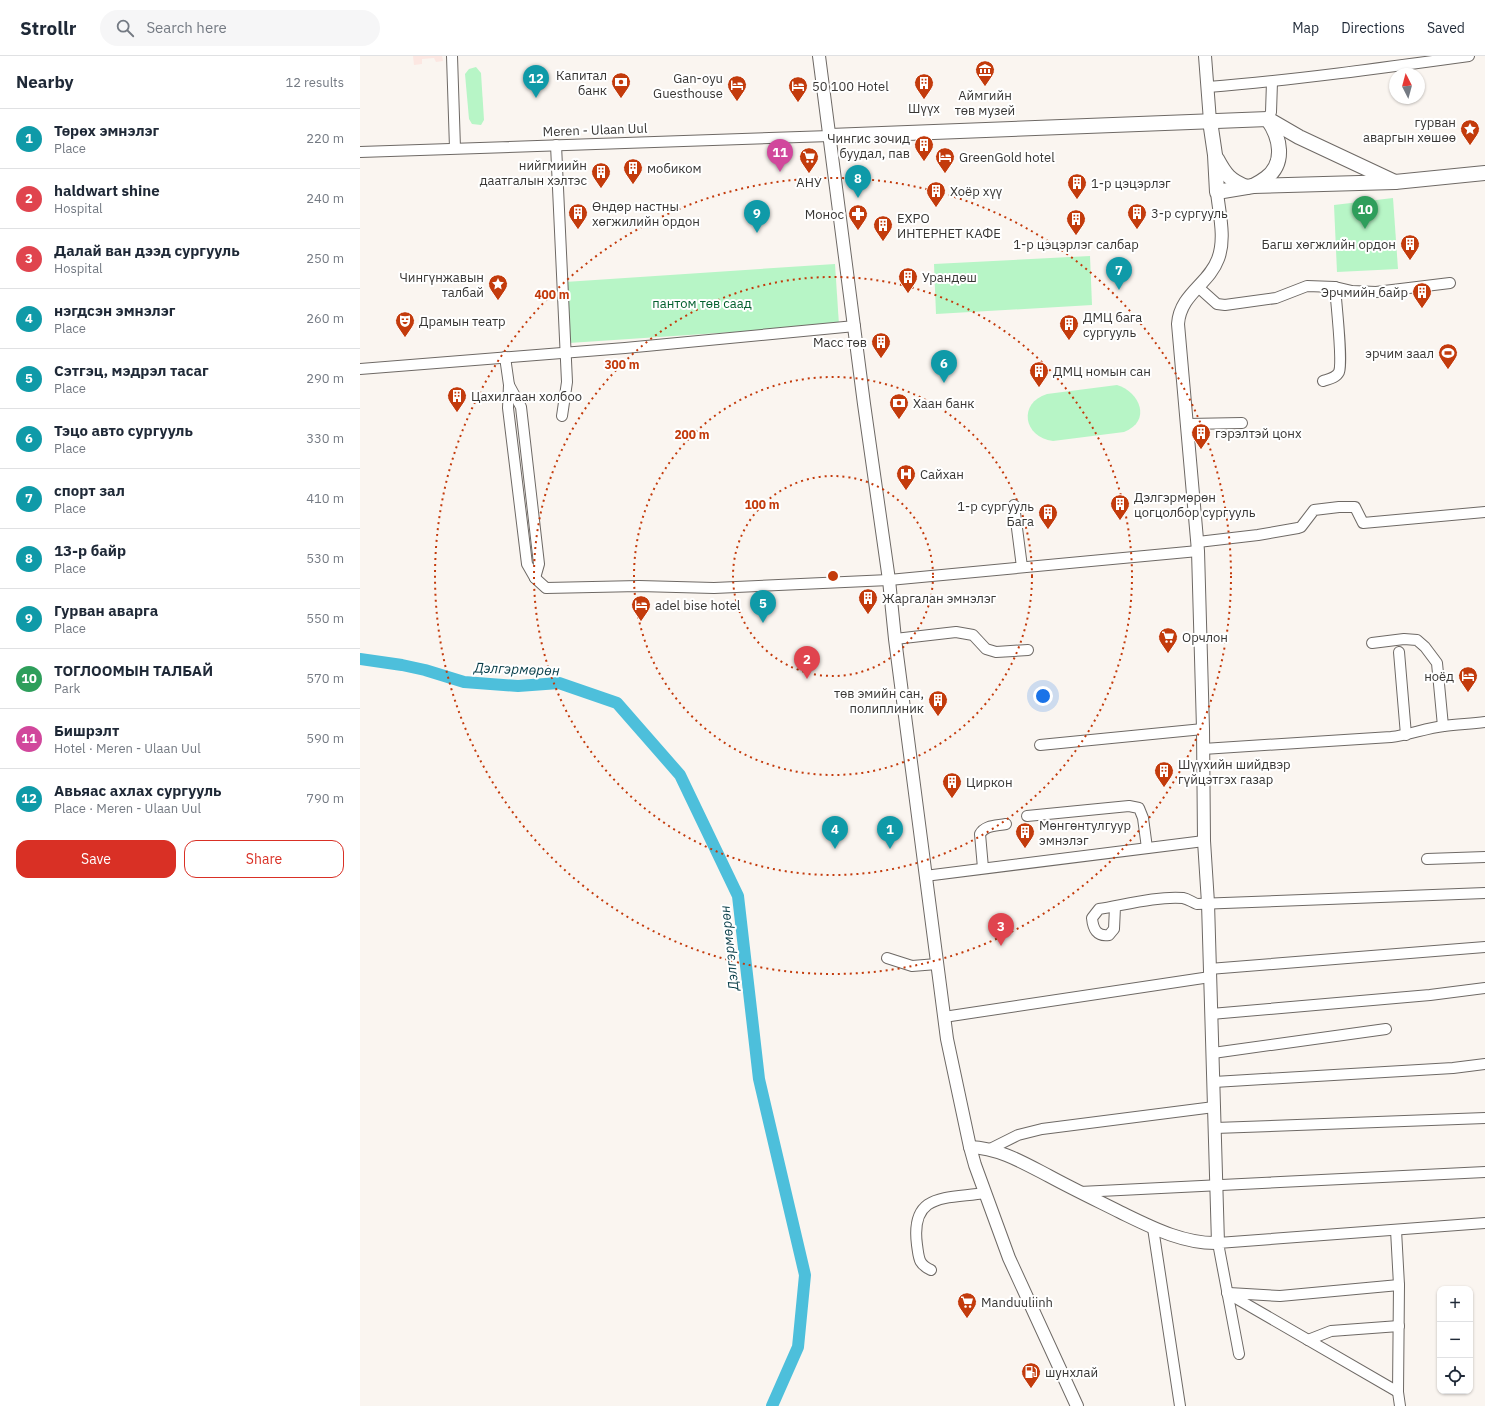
<!DOCTYPE html>
<meta charset="utf-8">
<style>
body{margin:0;font-family:"IBM Plex Sans",sans-serif;background:#f6f6f7;color:#1f2937}
.controls{position:absolute;right:12px;bottom:12px;display:grid;overflow:hidden;border-radius:8px;box-shadow:0 1px 3px #0004}
.controls button{width:36px;height:36px;display:grid;place-items:center;padding:0;border:0;border-bottom:1px solid #e0e1e3;background:#fff;color:#1f2937;font:20px sans-serif}
.compass{position:absolute;left:1029px;top:12px;width:36px;height:36px;border-radius:50%;background:#fff;box-shadow:0 1px 3px #0004;rotate:354deg}
.you{position:absolute;left:683px;top:640px;width:14px;height:14px;margin:-10px;border:3px solid #fff;border-radius:50%;background:#1a73e8;box-shadow:0 0 0 6px #1a73e833}
.badge{display:grid;place-items:center;width:26px;height:26px;border-radius:50%;background:#d93025;color:#fff;font-size:13px;font-weight:700}
.pin{position:absolute;translate:-50% -33px;filter:drop-shadow(0 1px 2px #0008)}
.pin::after{content:'';position:absolute;top:21px;width:14px;height:12px;background:inherit;clip-path:polygon(0 0,100% 0,50% 100%)}
.list{margin:0;padding:0;list-style:none}
h2{display:flex;justify-content:space-between;align-items:center;height:52px;margin:0;padding:0 16px;font-size:17px}
h2 small{font-size:13px;font-weight:400;color:#747a83}
.list li{display:grid;grid-template-columns:26px 1fr auto;gap:12px;align-items:center;box-sizing:border-box;height:60px;padding:0 16px;border-top:1px solid #e0e1e3}
.list b{display:block;font-size:15px;white-space:nowrap}
.list p{margin:0;font-size:13px;white-space:nowrap;color:#747a83}
.list em{font-size:13px;font-style:normal;color:#747a83}
.actions{display:flex;gap:8px;padding:12px 16px}
.actions a{flex:1;padding:9px 0;border:1px solid #d93025;border-radius:12px;text-align:center;font-size:14px;color:#d93025}
.actions .main{background:#d93025;color:#fff}
.icon{flex:none;width:22px;height:22px;fill:none;stroke:currentColor;stroke-width:2;stroke-linecap:round;stroke-linejoin:round}
.map{position:relative;flex:none;width:1125px;height:1350px;overflow:hidden}
header{display:flex;align-items:center;gap:24px;box-sizing:border-box;height:56px;padding:0 20px;background:#fff;border-bottom:1px solid #e0e1e3}
header strong{font-size:19px}
nav{display:flex;gap:22px;margin-inline-start:auto;font-size:14px}
.search{width:280px;height:36px;background:#f6f6f7;display:flex;align-items:center;gap:10px;box-sizing:border-box;padding:0 14px;border-radius:22px;color:#747a83;font-size:15px}
main{display:flex}
aside{flex:1;background:#fff}
.map>svg:first-child{display:block}
</style>
<header>
<strong>Strollr</strong>
<div class="search"><svg class="icon" aria-label="search" viewBox="0 0 24 24"><circle cx="10" cy="10" r="6"/><path d="M15 15l6 6"/></svg>Search here</div>
<nav><a>Map</a><a>Directions</a><a>Saved</a></nav>
</header>
<main>
<aside>
<h2>Nearby<small>12 results</small></h2>
<ul class="list">
<li><span class="badge" style="background:#0f9aa8">1</span><div><b>Төрөх эмнэлэг</b><p>Place</p></div><em>220 m</em></li>
<li><span class="badge" style="background:#e0444e">2</span><div><b>haldwart shine</b><p>Hospital</p></div><em>240 m</em></li>
<li><span class="badge" style="background:#e0444e">3</span><div><b>Далай ван дээд сургууль</b><p>Hospital</p></div><em>250 m</em></li>
<li><span class="badge" style="background:#0f9aa8">4</span><div><b>нэгдсэн эмнэлэг</b><p>Place</p></div><em>260 m</em></li>
<li><span class="badge" style="background:#0f9aa8">5</span><div><b>Сэтгэц, мэдрэл тасаг</b><p>Place</p></div><em>290 m</em></li>
<li><span class="badge" style="background:#0f9aa8">6</span><div><b>Тэцо авто сургууль</b><p>Place</p></div><em>330 m</em></li>
<li><span class="badge" style="background:#0f9aa8">7</span><div><b>спорт зал</b><p>Place</p></div><em>410 m</em></li>
<li><span class="badge" style="background:#0f9aa8">8</span><div><b>13-р байр</b><p>Place</p></div><em>530 m</em></li>
<li><span class="badge" style="background:#0f9aa8">9</span><div><b>Гурван аварга</b><p>Place</p></div><em>550 m</em></li>
<li><span class="badge" style="background:#2e9e5b">10</span><div><b>ТОГЛООМЫН ТАЛБАЙ</b><p>Park</p></div><em>570 m</em></li>
<li><span class="badge" style="background:#d1479c">11</span><div><b>Бишрэлт</b><p>Hotel · Meren - Ulaan Uul</p></div><em>590 m</em></li>
<li><span class="badge" style="background:#0f9aa8">12</span><div><b>Авьяас ахлах сургууль</b><p>Place · Meren - Ulaan Uul</p></div><em>790 m</em></li>
</ul>
<div class="actions"><a class="main">Save</a><a>Share</a></div>
</aside>
<div class="map">
<svg width="1125" height="1350" viewBox="0 0 1125 1350">
<rect width="100%" height="100%" fill="#faf5f0"/>
<path fill="#fce7e2" d="M 53,0 L 82,0 L 83,5 L 76,6 L 74,2 L 62,3 L 62,8 L 54,9 Z"/>
<g fill="#b7f5c6">
<path d="M 116,11 L 121,17 L 124,64 L 121,69 L 112,68 L 109,63 L 105,18 L 109,13 Z"/>
<path d="M 1033,142 L 1038,213 L 977,216 L 974,149 Z"/>
<path d="M 730,200 L 732,249 L 576,258 L 574,208 Z"/>
<path d="M 475,208 L 479,269 L 209,287 L 205,226 Z"/>
<path d="M 757,329 C 780,336 792,365 764,376 L 693,385 C 663,381 658,347 687,338 Z"/>
</g>
<g fill="none" stroke-linecap="round" stroke-linejoin="round">
<path stroke="#4dbfdb" stroke-width="12" d="M 0,603 L 42,609 L 65,614 L 104,626 L 158,630 L 199,627 L 257,647 L 320,719 L 378,840 L 399,1023 L 445,1219 L 438,1291 L 412,1350"/>
<defs>
<g id="minor">
<path d="M 92,0 L 95,92"/>
<path d="M 848,31 C 935,24 1022,12 1109,0"/>
<path d="M 908,63 L 911,56 L 912,26"/>
<path d="M 196,89 L 207,326 L 202,360"/>
<path d="M 0,96 L 470,80"/>
<path d="M 838,231 L 857,248 L 865,249 L 916,242 L 947,230 L 975,231 L 992,235 L 1016,236 L 1090,227"/>
<path d="M 145,301 L 149,329 L 148,352 L 167,508 L 175,522 L 186,532 L 279,530 L 354,532 L 529,524 L 838,495"/>
<path d="M 0,313 L 265,292 L 495,270"/>
<path d="M 963,325 C 969,323 976,322 979,316 C 983,306 976,246 975,231"/>
<path d="M 149,329 L 161,351 L 179,508 L 175,522"/>
<path d="M 828,368 L 882,367"/>
<path d="M 654,449 L 662,511"/>
<path d="M 838,486 L 898,479 L 938,472 L 941,471 L 954,454 L 979,451 L 995,451 L 1003,467 L 1125,456"/>
<path d="M 535,583 L 596,576 L 613,579 L 626,593 L 636,596 L 668,594"/>
<path d="M 1012,587 L 1044,583 L 1057,584 L 1065,591 L 1077,607 L 1083,670"/>
<path d="M 1039,596 L 1046,679"/>
<path d="M 680,689 L 843,673"/>
<path d="M 843,693 L 1031,681 C 1049,679 1066,672 1084,670 C 1098,668 1111,668 1125,666"/>
<path d="M 667,760 L 769,750 L 779,752 L 783,762 L 787,792"/>
<path d="M 1067,803 L 1125,801"/>
<path d="M 623,812 L 620,778 C 625,769 636,770 646,768"/>
<path d="M 565,820 L 844,785"/>
<path d="M 755,851 L 754,873 L 749,879 C 737,881 733,873 732,862 L 739,853 C 764,849 797,840 823,842 C 828,843 832,846 837,848 L 1125,837"/>
<path d="M 527,902 L 552,910 L 577,908"/>
<path d="M 849,913 L 1125,891"/>
<path d="M 851,958 L 1070,939 L 1125,932"/>
<path d="M 584,961 L 850,921"/>
<path d="M 853,997 L 1026,973"/>
<path d="M 854,1026 L 1093,1012 L 1125,1008"/>
<path d="M 855,1072 L 1125,1062"/>
<path d="M 630,1093 L 658,1079 L 682,1073 L 854,1051"/>
<path d="M 720,1136 L 1125,1116"/>
<path d="M 793,1172 L 820,1350"/>
<path d="M 1036,1174 L 1039,1229 L 1038,1336 L 1040,1350"/>
<path d="M 571,1214 C 558,1208 559,1202 557,1189 C 550,1136 586,1143 625,1137"/>
<path d="M 867,1237 L 1038,1336"/>
<path d="M 869,1237 L 920,1240 L 1039,1229"/>
<path d="M 948,1284 L 971,1275 L 1039,1270"/>
<path d="M 879,1298 L 858,1187 L 1125,1167"/>
</g>
<g id="major">
<path d="M 459,0 L 504,348 L 529,524 L 535,583 L 587,983 L 610,1091 L 615,1109 L 649,1202 L 717,1350"/>
<path d="M 845,0 L 850,65"/>
<path d="M 610,1091 C 639,1092 664,1107 689,1120 C 713,1133 736,1144 760,1156 C 791,1171 823,1188 858,1187 L 848,847 L 844,785 L 843,673 L 838,495 L 818,268 C 820,238 849,228 858,203 C 866,182 859,157 857,136"/>
</g>
<g id="highway">
<path d="M 850,65 L 855,99 L 857,136 L 893,130 L 1035,126 L 1125,117"/>
<path d="M 470,80 L 908,63 L 939,81 L 1035,126"/>
<path d="M 857,103 C 865,118 870,125 887,131"/>
<path d="M 893,130 C 897,128 902,125 906,122 C 926,107 920,81 908,64"/>
</g>
</defs>
<use href="#minor" stroke="#6e6965" stroke-width="12"/>
<use href="#major" stroke="#6e6965" stroke-width="14"/>
<use href="#highway" stroke="#6e6965" stroke-width="16"/>
<use href="#minor" stroke="#fff" stroke-width="10"/>
<use href="#major" stroke="#fff" stroke-width="12"/>
<use href="#highway" stroke="#fff" stroke-width="14"/>
</g>
<g fill="none" stroke="#c33b0c" stroke-width="2" stroke-dasharray="2 4">
<circle cx="473" cy="520" r="100"/>
<circle cx="473" cy="520" r="199"/>
<circle cx="473" cy="520" r="299"/>
<circle cx="473" cy="520" r="398"/>
</g>
<defs>
<symbol id="museum-pin" viewBox="-11 -11 22 30"><path d="M0 17L-7.5 6A9.5 9.5 0 1 1 7.5 6Z" fill="#c33b0c" stroke="#fff"/><path d="M0-6L6-3V-2H-6V-3ZM-5-1h2V3h-2ZM-1-1h2V3h-2ZM3-1h2V3H3ZM-6 4H6V6H-6Z" fill="#fff"/></symbol>
<symbol id="bank-pin" viewBox="-11 -11 22 30"><path d="M0 17L-7.5 6A9.5 9.5 0 1 1 7.5 6Z" fill="#c33b0c" stroke="#fff"/><path d="M-6-4H6V4H-6ZM0-2.3a2.3 2.3 0 1 0 0 4.6a2.3 2.3 0 1 0 0-4.6Z" fill="#fff"/></symbol>
<symbol id="building-pin" viewBox="-11 -11 22 30"><path d="M0 17L-7.5 6A9.5 9.5 0 1 1 7.5 6Z" fill="#c33b0c" stroke="#fff"/><path d="M-4-6H4V6H1V3H-1V6H-4ZM-2.5-4.3h1.7v1.8h-1.7ZM.8-4.3h1.7v1.8H.8ZM-2.5-1h1.7V.8h-1.7ZM.8-1h1.7V.8H.8Z" fill="#fff"/></symbol>
<symbol id="hotel-pin" viewBox="-11 -11 22 30"><path d="M0 17L-7.5 6A9.5 9.5 0 1 1 7.5 6Z" fill="#c33b0c" stroke="#fff"/><path d="M-6-4.5h1.5V1H6V5H4.5V3h-9V5H-6ZM-4 0a1.8 1.8 0 1 1 3.6 0ZM.5 0V-2.5h3Q6-2.5 6 0Z" fill="#fff"/></symbol>
<symbol id="sight-pin" viewBox="-11 -11 22 30"><path d="M0 17L-7.5 6A9.5 9.5 0 1 1 7.5 6Z" fill="#c33b0c" stroke="#fff"/><path d="M0-6L1.8-2.2L6-1.7L2.9 1.2L3.7 5.4L0 3.3L-3.7 5.4L-2.9 1.2L-6-1.7L-1.8-2.2Z" fill="#fff"/></symbol>
<symbol id="supermarket-pin" viewBox="-11 -11 22 30"><path d="M0 17L-7.5 6A9.5 9.5 0 1 1 7.5 6Z" fill="#c33b0c" stroke="#fff"/><path d="M-6-5.5h2.5l.6 2H6L4.5 2H-2.5L-4.4-4H-6ZM-1.5 3.2a1.3 1.3 0 1 0 .1 0ZM3 3.2a1.3 1.3 0 1 0 .1 0Z" fill="#fff"/></symbol>
<symbol id="pharmacy-pin" viewBox="-11 -11 22 30"><path d="M0 17L-7.5 6A9.5 9.5 0 1 1 7.5 6Z" fill="#c33b0c" stroke="#fff"/><path d="M-2-6h4v4h4v4h-4v4h-4v-4h-4v-4h4Z" fill="#fff"/></symbol>
<symbol id="theatre-pin" viewBox="-11 -11 22 30"><path d="M0 17L-7.5 6A9.5 9.5 0 1 1 7.5 6Z" fill="#c33b0c" stroke="#fff"/><path d="M-5-5.5Q0-4 5-5.5V0Q5 5 0 6Q-5 5-5 0ZM-3.3-2.5H-1v1.5H-3.3ZM1-2.5H3.3v1.5H1ZM-2.8 1Q0 5.5 2.8 1Z" fill="#fff"/></symbol>
<symbol id="stadium-pin" viewBox="-11 -11 22 30"><path d="M0 17L-7.5 6A9.5 9.5 0 1 1 7.5 6Z" fill="#c33b0c" stroke="#fff"/><path d="M0-5a6.5 5 0 1 0 0 10a6.5 5 0 1 0 0-10ZM-3.5-1.8h7v3.6h-7Z" fill="#fff"/></symbol>
<symbol id="hospital-pin" viewBox="-11 -11 22 30"><path d="M0 17L-7.5 6A9.5 9.5 0 1 1 7.5 6Z" fill="#c33b0c" stroke="#fff"/><path d="M-5-5h3v3.5h4V-5h3V5h-3V1.5h-4V5h-3Z" fill="#fff"/></symbol>
<symbol id="fuel-pin" viewBox="-11 -11 22 30"><path d="M0 17L-7.5 6A9.5 9.5 0 1 1 7.5 6Z" fill="#c33b0c" stroke="#fff"/><path d="M-5.5-6h7V0h2V4h1.3V-2.5L3-4.5l.8-.8L6-3V5H2.5V1h-1V6h-7ZM-4.2-4.7v3.2H.2V-4.7Z" fill="#fff"/></symbol>
</defs>
<g fill-rule="evenodd">
<use href="#museum-pin" x="614" y="3" width="22" height="30"/>
<use href="#bank-pin" x="250" y="15" width="22" height="30"/>
<use href="#building-pin" x="553" y="16" width="22" height="30"/>
<use href="#hotel-pin" x="366" y="18" width="22" height="30"/>
<use href="#hotel-pin" x="427" y="19" width="22" height="30"/>
<use href="#sight-pin" x="1099" y="62" width="22" height="30"/>
<use href="#building-pin" x="553" y="78" width="22" height="30"/>
<use href="#supermarket-pin" x="438" y="90" width="22" height="30"/>
<use href="#hotel-pin" x="574" y="90" width="22" height="30"/>
<use href="#building-pin" x="262" y="101" width="22" height="30"/>
<use href="#building-pin" x="230" y="105" width="22" height="30"/>
<use href="#building-pin" x="706" y="116" width="22" height="30"/>
<use href="#building-pin" x="565" y="124" width="22" height="30"/>
<use href="#building-pin" x="207" y="146" width="22" height="30"/>
<use href="#building-pin" x="766" y="146" width="22" height="30"/>
<use href="#pharmacy-pin" x="487" y="147" width="22" height="30"/>
<use href="#building-pin" x="705" y="152" width="22" height="30"/>
<use href="#building-pin" x="512" y="158" width="22" height="30"/>
<use href="#building-pin" x="1039" y="177" width="22" height="30"/>
<use href="#building-pin" x="537" y="210" width="22" height="30"/>
<use href="#sight-pin" x="127" y="217" width="22" height="30"/>
<use href="#building-pin" x="1051" y="225" width="22" height="30"/>
<use href="#theatre-pin" x="34" y="254" width="22" height="30"/>
<use href="#building-pin" x="698" y="257" width="22" height="30"/>
<use href="#building-pin" x="510" y="275" width="22" height="30"/>
<use href="#stadium-pin" x="1077" y="286" width="22" height="30"/>
<use href="#building-pin" x="668" y="304" width="22" height="30"/>
<use href="#building-pin" x="86" y="329" width="22" height="30"/>
<use href="#bank-pin" x="528" y="336" width="22" height="30"/>
<use href="#building-pin" x="830" y="366" width="22" height="30"/>
<use href="#hospital-pin" x="535" y="407" width="22" height="30"/>
<use href="#building-pin" x="749" y="437" width="22" height="30"/>
<use href="#building-pin" x="677" y="446" width="22" height="30"/>
<use href="#building-pin" x="497" y="531" width="22" height="30"/>
<use href="#hotel-pin" x="270" y="538" width="22" height="30"/>
<use href="#supermarket-pin" x="797" y="570" width="22" height="30"/>
<use href="#hotel-pin" x="1097" y="609" width="22" height="30"/>
<use href="#building-pin" x="567" y="633" width="22" height="30"/>
<use href="#building-pin" x="793" y="704" width="22" height="30"/>
<use href="#building-pin" x="581" y="715" width="22" height="30"/>
<use href="#building-pin" x="654" y="765" width="22" height="30"/>
<use href="#supermarket-pin" x="596" y="1235" width="22" height="30"/>
<use href="#fuel-pin" x="660" y="1305" width="22" height="30"/>
</g>
<g text-anchor="middle" dominant-baseline="central" stroke-width="4" stroke-linejoin="round" paint-order="stroke">
<g font-size="13" fill="#383634" stroke="#fff" text-anchor="start">
<text x="247" y="19" text-anchor="end">Капитал<tspan x="247" dy="15">банк</tspan></text>
<text x="363" y="22" text-anchor="end">Gan-oyu<tspan x="363" dy="15">Guesthouse</tspan></text>
<text x="452" y="30">50 100 Hotel</text>
<text x="625" y="39" text-anchor="middle">Аймгийн<tspan x="625" dy="15">төв музей</tspan></text>
<text x="564" y="52" text-anchor="middle">Шүүх</text>
<text x="1096" y="66" text-anchor="end">гурван<tspan x="1096" dy="15">аваргын хөшөө</tspan></text>
<text x="550" y="82" text-anchor="end">Чингис зочид<tspan x="550" dy="15">буудал, пав</tspan></text>
<text x="599" y="101">GreenGold hotel</text>
<text x="227" y="109" text-anchor="end">нийгмиийн<tspan x="227" dy="15">даатгалын хэлтэс</tspan></text>
<text x="287" y="112">мобиком</text>
<text x="449" y="126" text-anchor="middle">АНУ</text>
<text x="731" y="127">1-р цэцэрлэг</text>
<text x="590" y="135">Хоёр хүү</text>
<text x="232" y="150">Өндөр настны<tspan x="232" dy="15">хөгжилийн ордон</tspan></text>
<text x="791" y="157">3-р сургууль</text>
<text x="484" y="158" text-anchor="end">Монос</text>
<text x="537" y="162">EXPO<tspan x="537" dy="15">ИНТЕРНЕТ КАФЕ</tspan></text>
<text x="716" y="188" text-anchor="middle">1-р цэцэрлэг салбар</text>
<text x="1036" y="188" text-anchor="end">Багш хөгжлийн ордон</text>
<text x="124" y="221" text-anchor="end">Чингүнжавын<tspan x="124" dy="15">талбай</tspan></text>
<text x="562" y="221">Урандөш</text>
<text x="1048" y="236" text-anchor="end">Эрчмийн байр</text>
<text x="723" y="261">ДМЦ бага<tspan x="723" dy="15">сургууль</tspan></text>
<text x="59" y="265">Драмын театр</text>
<text x="507" y="286" text-anchor="end">Масс төв</text>
<text x="1074" y="297" text-anchor="end">эрчим заал</text>
<text x="693" y="315">ДМЦ номын сан</text>
<text x="111" y="340">Цахилгаан холбоо</text>
<text x="553" y="347">Хаан банк</text>
<text x="855" y="377">гэрэлтэй цонх</text>
<text x="560" y="418">Сайхан</text>
<text x="774" y="441">Дэлгэрмөрөн<tspan x="774" dy="15">цогцолбор сургууль</tspan></text>
<text x="674" y="450" text-anchor="end">1-р сургууль<tspan x="674" dy="15">Бага</tspan></text>
<text x="522" y="542">Жаргалан эмнэлэг</text>
<text x="295" y="549">adel bise hotel</text>
<text x="822" y="581">Орчлон</text>
<text x="1094" y="620" text-anchor="end">ноёд</text>
<text x="564" y="637" text-anchor="end">төв эмийн сан,<tspan x="564" dy="15">полиплиник</tspan></text>
<text x="818" y="708">Шүүхийн шийдвэр<tspan x="818" dy="15">гүйцэтгэх газар</tspan></text>
<text x="606" y="726">Циркон</text>
<text x="679" y="769">Мөнгөнтулгуур<tspan x="679" dy="15">эмнэлэг</tspan></text>
<text x="621" y="1246">Manduuliinh</text>
<text x="685" y="1316">шунхлай</text>
</g>
<g font-size="13" fill="#383634" stroke="#fff">
<text transform="translate(235 74) rotate(-2)">Meren - Ulaan Uul</text>
</g>
<g font-size="13" fill="#03602e" stroke="#fff">
<text x="342" y="247">пантом төв саад</text>
</g>
<g font-size="14" font-style="italic" fill="#063c47" stroke="#fff">
<text transform="translate(157 613) rotate(2)">Дэлгэрмөрөн</text>
<text transform="translate(369 892) rotate(-96)">Дэлгэрмөрөн</text>
</g>
</g>
<circle cx="473" cy="520" r="6" fill="#c33b0c" stroke="#fff" stroke-width="2"/>
<g font-size="12" text-anchor="middle" font-weight="bold" fill="#c33b0c" stroke="#fff" stroke-width="4" stroke-linejoin="round" paint-order="stroke">
<text x="192" y="243">400 m</text>
<text x="262" y="313">300 m</text>
<text x="332" y="383">200 m</text>
<text x="402" y="453">100 m</text>
</g>
</svg>
<div class="controls">
<button>+</button>
<button>−</button>
<button><svg class="icon" aria-label="locate" viewBox="0 0 24 24"><circle cx="12" cy="12" r="6"/><path d="M12 2v4M12 18v4M2 12h4M18 12h4"/></svg></button>
</div>
<svg class="compass" viewBox="-18 -18 36 36"><path d="M0-13l5 13h-10z" fill="#e53935"/><path d="M0 13l5-13h-10z" fill="#747a83"/></svg>
<div class="you"></div>
<div class="pin badge" style="left:530px;top:793px;background:#0f9aa8">1</div>
<div class="pin badge" style="left:447px;top:623px;background:#e0444e">2</div>
<div class="pin badge" style="left:641px;top:890px;background:#e0444e">3</div>
<div class="pin badge" style="left:475px;top:793px;background:#0f9aa8">4</div>
<div class="pin badge" style="left:403px;top:567px;background:#0f9aa8">5</div>
<div class="pin badge" style="left:584px;top:327px;background:#0f9aa8">6</div>
<div class="pin badge" style="left:759px;top:234px;background:#0f9aa8">7</div>
<div class="pin badge" style="left:498px;top:142px;background:#0f9aa8">8</div>
<div class="pin badge" style="left:397px;top:177px;background:#0f9aa8">9</div>
<div class="pin badge" style="left:1005px;top:173px;background:#2e9e5b">10</div>
<div class="pin badge" style="left:420px;top:116px;background:#d1479c">11</div>
<div class="pin badge" style="left:176px;top:42px;background:#0f9aa8">12</div>
</div>
</main>
